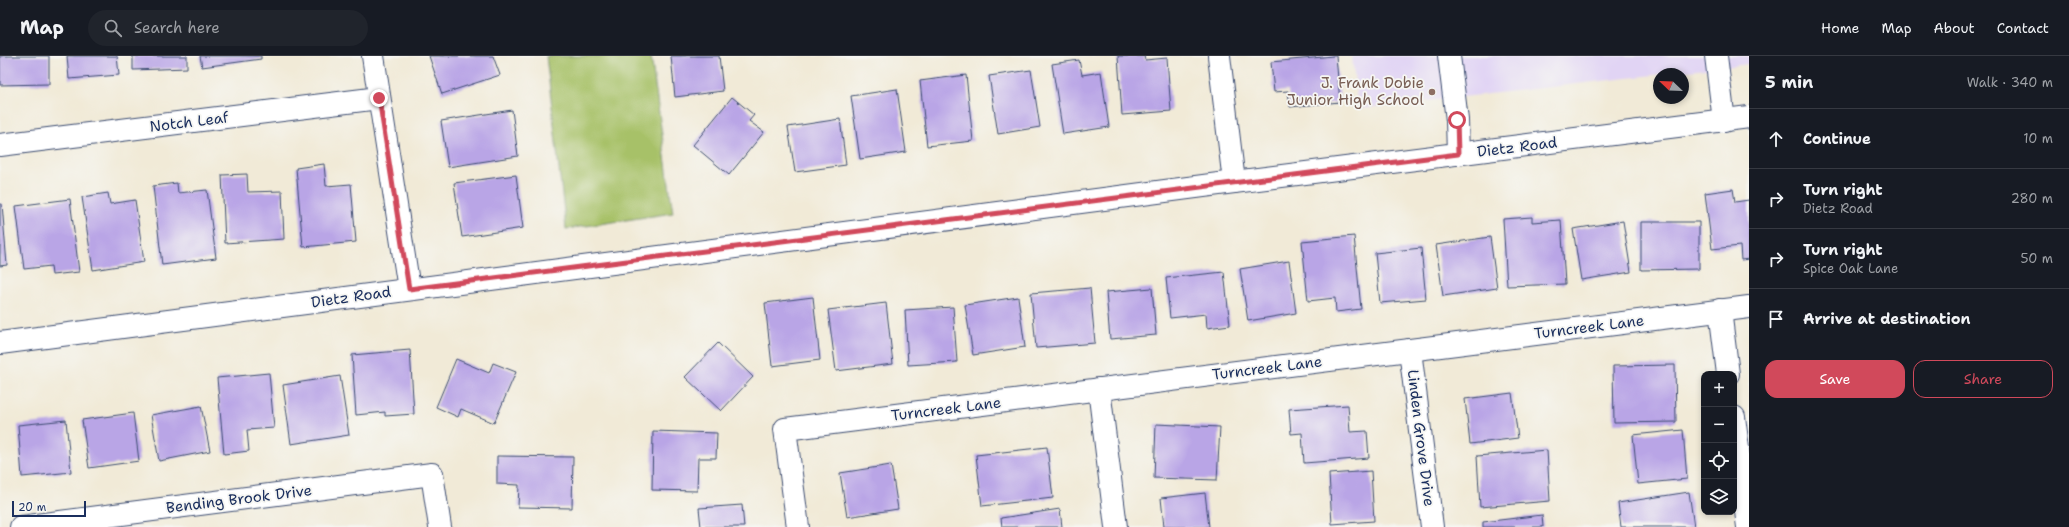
<!DOCTYPE html>
<meta charset="utf-8">
<style>
body{margin:0;font-family:"Shantell Sans",sans-serif;background:#20242c;color:#f1f3f6}
.controls{position:absolute;right:12px;bottom:12px;display:grid;overflow:hidden;border-radius:8px;box-shadow:0 2px 6px #0003}
.controls button{width:36px;height:36px;display:grid;place-items:center;padding:0;border:0;border-bottom:1px solid #363941;background:#171b24;color:#f1f3f6;font:20px sans-serif}
.compass{position:absolute;left:1653px;top:12px;width:36px;height:36px;border-radius:50%;background:#171b24;box-shadow:0 2px 6px #0003;rotate:293deg}
.scale{position:absolute;left:12px;bottom:10px;width:74px;box-sizing:border-box;padding-left:4px;border:2px solid #1b2f5e;border-top:0;font-size:11px;line-height:14px;white-space:nowrap;color:#1b2f5e;-webkit-text-stroke:3px #f6f6f2;paint-order:stroke}
.stop{position:absolute;width:12px;height:12px;margin:-9px;border:3px solid #d1495b;border-radius:50%;background:#fff}
.stop.end{background:#d1495b;border-color:#fff;box-shadow:0 1px 4px #0008}
.list{margin:0;padding:0;list-style:none}
h2{display:flex;justify-content:space-between;align-items:center;height:52px;margin:0;padding:0 16px;font-size:17px}
h2 small{font-size:13px;font-weight:400;color:#9ea1a6}
.list li{display:grid;grid-template-columns:26px 1fr auto;gap:12px;align-items:center;box-sizing:border-box;height:60px;padding:0 16px;border-top:1px solid #363941}
.list b{display:block;font-size:15px;white-space:nowrap}
.list p{margin:0;font-size:13px;white-space:nowrap;color:#9ea1a6}
.list em{font-size:13px;font-style:normal;color:#9ea1a6}
.actions{display:flex;gap:8px;padding:12px 16px}
.actions a{flex:1;padding:9px 0;border:1px solid #d1495b;border-radius:12px;text-align:center;font-size:14px;color:#d1495b}
.actions .main{background:#d1495b;color:#fff}
.icon{flex:none;width:22px;height:22px;fill:none;stroke:currentColor;stroke-width:2;stroke-linecap:round;stroke-linejoin:round}
.map{position:relative;flex:none;width:1749px;height:471px;overflow:hidden}
header{display:flex;align-items:center;gap:24px;box-sizing:border-box;height:56px;padding:0 20px;background:#171b24;border-bottom:1px solid #363941}
header strong{font-size:19px}
nav{display:flex;gap:22px;margin-inline-start:auto;font-size:14px}
.search{width:280px;height:36px;background:#20242c;display:flex;align-items:center;gap:10px;box-sizing:border-box;padding:0 14px;border-radius:22px;color:#9ea1a6;font-size:15px}
main{display:flex}
aside{flex:1;background:#171b24}
.map>svg:first-child{display:block}
</style>
<header>
<strong>Map</strong>
<div class="search"><svg class="icon" aria-label="search" viewBox="0 0 24 24"><circle cx="10" cy="10" r="6"/><path d="M15 15l6 6"/></svg>Search here</div>
<nav><a>Home</a><a>Map</a><a>About</a><a>Contact</a></nav>
</header>
<main>
<div class="map">
<svg width="1749" height="471" viewBox="0 0 1749 471">
<rect width="100%" height="100%" fill="#f6f6f2"/>
<filter id="ink" filterUnits="userSpaceOnUse"><feTurbulence type="fractalNoise" baseFrequency=".025" numOctaves="2"/><feDisplacementMap in="SourceGraphic" scale="8" xChannelSelector="R" yChannelSelector="G"/><feConvolveMatrix kernelMatrix="1 2 1 2 8 2 1 2 1" color-interpolation-filters="sRGB"/></filter>
<filter id="wash" filterUnits="userSpaceOnUse"><feTurbulence type="fractalNoise" baseFrequency=".012" numOctaves="4" result="noise"/><feDisplacementMap in="SourceGraphic" scale="16" xChannelSelector="R" yChannelSelector="G"/><feGaussianBlur stdDeviation="0.9" result="paint"/><feColorMatrix in="noise" values="0 0 0 0 0 0 0 0 0 0 0 0 0 0 0 0 0 1.4 0 .05"/><feComposite in="paint" operator="in"/></filter>
<g filter="url(#wash)">
<rect width="100%" height="100%" fill="#f1ead7"/>
<path fill="#e1d4f4" d="M 1352,0 L 1749,0 L 1749,8 L 1358,53 Z"/>
<path fill="#a7c167" stroke="#617862" d="M 546,0 L 651,0 L 673,157 L 566,173 Z"/>
<g id="blocks">
<g fill="#b9a5e6">
<path d="M 0,0 L 49,0 L 49,28 L 0,29 Z"/>
<path d="M 67,0 L 117,0 L 119,19 L 69,23 Z"/>
<path d="M 133,0 L 187,0 L 187,12 L 133,14 Z"/>
<path d="M 200,0 L 261,0 L 261,3 L 202,11 Z"/>
<path d="M 429,0 L 493,0 L 500,19 L 442,38 Z"/>
<path d="M 671,0 L 719,0 L 723,35 L 675,41 Z"/>
<path d="M 1118,0 L 1144,0 L 1145,4 L 1167,2 L 1171,55 L 1122,59 Z"/>
<path d="M 1333,0 L 1336,0 L 1340,46 L 1290,51 L 1288,35 L 1274,36 L 1271,6 Z"/>
<path d="M 1079,4 L 1082,19 L 1101,16 L 1109,71 L 1063,78 L 1052,8 Z"/>
<path d="M 1031,14 L 1040,71 L 998,78 L 989,20 Z"/>
<path d="M 966,19 L 973,85 L 927,90 L 920,25 Z"/>
<path d="M 897,33 L 906,96 L 860,103 L 851,40 Z"/>
<path d="M 732,41 L 754,59 L 749,65 L 764,76 L 729,119 L 693,89 Z"/>
<path d="M 512,54 L 518,100 L 448,111 L 441,65 Z"/>
<path d="M 840,63 L 846,109 L 795,116 L 788,71 Z"/>
<path d="M 324,108 L 326,130 L 351,128 L 356,186 L 303,191 L 296,112 Z"/>
<path d="M 247,118 L 248,136 L 282,135 L 284,183 L 225,187 L 222,119 Z"/>
<path d="M 516,119 L 523,172 L 462,181 L 454,127 Z"/>
<path d="M 177,127 L 178,137 L 207,134 L 216,202 L 162,209 L 153,130 Z"/>
<path d="M 1733,133 L 1735,146 L 1749,144 L 1749,203 L 1741,204 L 1740,190 L 1712,193 L 1705,137 Z"/>
<path d="M 108,137 L 110,148 L 135,144 L 144,206 L 93,214 L 82,141 Z"/>
<path d="M 70,143 L 79,216 L 52,219 L 51,210 L 24,213 L 16,150 Z"/>
<path d="M 0,148 L 2,148 L 7,209 L 0,210 Z"/>
<path d="M 1532,161 L 1532,166 L 1561,164 L 1565,228 L 1507,230 L 1503,163 Z"/>
<path d="M 1623,165 L 1631,216 L 1581,224 L 1573,173 Z"/>
<path d="M 1641,166 L 1699,166 L 1699,213 L 1641,214 Z"/>
<path d="M 1354,180 L 1361,253 L 1336,256 L 1335,242 L 1308,245 L 1302,185 Z"/>
<path d="M 1490,181 L 1497,232 L 1443,240 L 1436,189 Z"/>
<path d="M 1421,192 L 1426,243 L 1380,247 L 1375,197 Z"/>
<path d="M 1289,205 L 1296,257 L 1248,265 L 1240,213 Z"/>
<path d="M 1224,216 L 1230,269 L 1207,272 L 1206,258 L 1170,262 L 1166,222 Z"/>
<path d="M 1090,232 L 1095,287 L 1036,292 L 1031,237 Z"/>
<path d="M 1152,232 L 1156,279 L 1110,283 L 1106,236 Z"/>
<path d="M 813,241 L 820,304 L 772,310 L 765,247 Z"/>
<path d="M 1018,241 L 1025,291 L 973,299 L 965,249 Z"/>
<path d="M 886,247 L 893,308 L 836,315 L 828,254 Z"/>
<path d="M 953,251 L 957,306 L 908,309 L 905,254 Z"/>
<path d="M 718,287 L 753,321 L 721,355 L 685,321 Z"/>
<path d="M 410,294 L 414,358 L 385,360 L 385,356 L 356,359 L 352,299 Z"/>
<path d="M 456,303 L 489,317 L 493,307 L 516,316 L 494,367 L 461,353 L 458,361 L 436,351 Z"/>
<path d="M 1675,309 L 1676,366 L 1614,367 L 1613,310 Z"/>
<path d="M 269,317 L 274,372 L 247,374 L 249,395 L 224,398 L 217,322 Z"/>
<path d="M 340,320 L 349,379 L 291,388 L 283,329 Z"/>
<path d="M 1512,337 L 1518,382 L 1470,388 L 1465,343 Z"/>
<path d="M 1348,349 L 1350,376 L 1367,375 L 1369,402 L 1304,407 L 1302,377 L 1291,378 L 1289,353 Z"/>
<path d="M 201,350 L 210,395 L 159,405 L 151,359 Z"/>
<path d="M 133,357 L 139,405 L 89,412 L 82,364 Z"/>
<path d="M 66,364 L 71,416 L 22,421 L 18,369 Z"/>
<path d="M 1156,368 L 1220,371 L 1217,424 L 1154,422 Z"/>
<path d="M 1683,374 L 1687,423 L 1638,428 L 1633,379 Z"/>
<path d="M 653,375 L 717,377 L 716,402 L 698,402 L 697,435 L 652,434 Z"/>
<path d="M 1047,391 L 1053,442 L 982,450 L 976,399 Z"/>
<path d="M 1547,394 L 1550,445 L 1480,451 L 1477,400 Z"/>
<path d="M 497,400 L 573,401 L 572,452 L 518,451 L 519,429 L 497,428 Z"/>
<path d="M 891,409 L 898,453 L 847,461 L 840,417 Z"/>
<path d="M 1371,415 L 1374,465 L 1332,468 L 1329,418 Z"/>
<path d="M 1689,436 L 1694,471 L 1621,471 L 1618,447 Z"/>
<path d="M 1205,437 L 1209,471 L 1164,471 L 1161,442 Z"/>
<path d="M 742,449 L 744,471 L 701,471 L 699,452 Z"/>
<path d="M 1060,453 L 1062,471 L 1002,471 L 1001,462 Z"/>
<path d="M 1542,459 L 1543,471 L 1483,471 L 1483,466 Z"/>
</g>
</g>
</g>
<g filter="url(#ink)">
<use href="#blocks" fill-opacity="0" stroke="#3b4b70" stroke-width="1"/>
<g fill="none" stroke-linecap="round" stroke-linejoin="round">
<defs>
<g id="minor">
<path d="M 373,0 L 409,233"/>
<path d="M 1219,0 L 1234,126"/>
<path d="M 1449,0 L 1457,64 L 1458,98"/>
<path d="M 1716,0 L 1724,65"/>
<path d="M 0,89 L 379,42"/>
<path d="M 1720,254 L 1728,318"/>
<path d="M 0,287 L 1234,126 L 1749,61"/>
<path d="M 1410,294 L 1432,471"/>
<path d="M 1099,333 L 1116,471"/>
<path d="M 1734,361 L 1748,471"/>
<path d="M 21,471 L 432,418 L 440,471"/>
<path d="M 798,471 L 785,373 L 1749,251"/>
</g>
</defs>
<use href="#minor" stroke="#3b4b70" stroke-width="24"/>
<use href="#minor" stroke="#fff" stroke-width="22"/>
</g>
</g>
<g fill="none" stroke-linecap="round" stroke-linejoin="round" filter="url(#ink)">
<path stroke="#d1495b" stroke-width="5" d="M 379,42 L 409,233 L 1458,98 L 1457,64"/>
</g>
<circle fill="#8d6e63" stroke="#f6f6f2" stroke-width="1.5" cx="1432" cy="36" r="4"/>
<g text-anchor="middle" dominant-baseline="central" stroke-width="3.5" stroke-linejoin="round" paint-order="stroke">
<g font-size="15" fill="#785e54" stroke="#f6f6f2" text-anchor="end">
<text x="1424" y="27">J. Frank Dobie<tspan x="1424" dy="17">Junior High School</tspan></text>
</g>
<g font-size="15" fill="#1b2f5e" stroke="#f6f6f2">
<text transform="translate(189 66) rotate(-7)">Notch Leaf</text>
<text transform="translate(1517 91) rotate(-7)">Dietz Road</text>
<text transform="translate(351 241) rotate(-8)">Dietz Road</text>
<text transform="translate(1589 271) rotate(-7)">Turncreek Lane</text>
<text transform="translate(1267 312) rotate(-7)">Turncreek Lane</text>
<text transform="translate(946 353) rotate(-7)">Turncreek Lane</text>
<text transform="translate(1421 382) rotate(83)">Linden Grove Drive</text>
<text transform="translate(239 443) rotate(-7)">Bending Brook Drive</text>
</g>
</g>
</svg>
<div class="controls">
<button>+</button>
<button>−</button>
<button><svg class="icon" aria-label="locate" viewBox="0 0 24 24"><circle cx="12" cy="12" r="6"/><path d="M12 2v4M12 18v4M2 12h4M18 12h4"/></svg></button>
<button><svg class="icon" aria-label="layers" viewBox="0 0 24 24"><path d="M12 4l9 5-9 5-9-5zM3 14l9 5 9-5"/></svg></button>
</div>
<svg class="compass" viewBox="-18 -18 36 36"><path d="M0-13l5 13h-10z" fill="#e53935"/><path d="M0 13l5-13h-10z" fill="#9ea1a6"/></svg>
<div class="scale">20 m</div>
<div class="stop" style="left:1457px;top:64px"></div>
<div class="stop end" style="left:379px;top:42px"></div>
</div>
<aside>
<h2>5 min<small>Walk · 340 m</small></h2>
<ul class="list">
<li><svg class="icon" aria-label="ahead" viewBox="0 0 24 24"><path d="M12 20V5M6 11l6-6 6 6"/></svg><div><b>Continue</b></div><em>10 m</em></li>
<li><svg class="icon" aria-label="right" viewBox="0 0 24 24"><path d="M7 20v-9h11M14 6l5 5-5 5"/></svg><div><b>Turn right</b><p>Dietz Road</p></div><em>280 m</em></li>
<li><svg class="icon" aria-label="right" viewBox="0 0 24 24"><path d="M7 20v-9h11M14 6l5 5-5 5"/></svg><div><b>Turn right</b><p>Spice Oak Lane</p></div><em>50 m</em></li>
<li><svg class="icon" aria-label="arrive" viewBox="0 0 24 24"><path d="M6 21V4h12l-3 4 3 4H6"/></svg><div><b>Arrive at destination</b></div></li>
</ul>
<div class="actions"><a class="main">Save</a><a>Share</a></div>
</aside>
</main>
